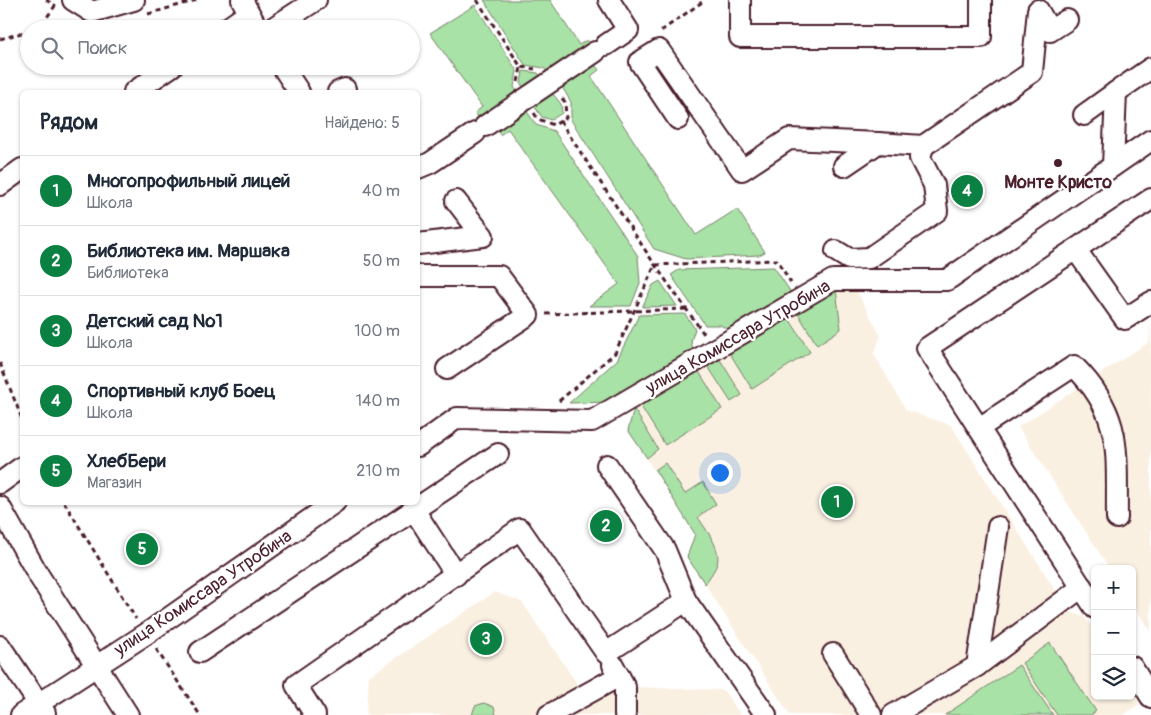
<!DOCTYPE html>
<html lang="ru">
<meta charset="utf-8">
<style>
body{margin:0;font-family:Pangolin,sans-serif;background:#f6f6f7;color:#1f2937}
.controls{position:absolute;right:15px;bottom:15px;display:grid;overflow:hidden;border-radius:8px;box-shadow:0 1px 4px #0004}
.controls button{width:45px;height:45px;display:grid;place-items:center;padding:0;border:0;border-bottom:1px solid #e0e1e3;background:#fff;color:#1f2937;font:25px sans-serif}
.you{position:absolute;left:719px;top:472px;width:18px;height:18px;margin:-12px;border:4px solid #fff;border-radius:50%;background:#1a73e8;box-shadow:0 0 0 8px #1a73e833}
.badge{display:grid;place-items:center;width:32px;height:32px;border-radius:50%;background:#0b8043;color:#fff;font-size:16px;font-weight:700}
.pin{position:absolute;translate:-50% -50%;border:2px solid #fff;box-shadow:0 1px 5px #0006}
.list{margin:0;padding:0;list-style:none}
h2{display:flex;justify-content:space-between;align-items:center;height:65px;margin:0;padding:0 20px;font-size:21px}
h2 small{font-size:16px;font-weight:400;color:#747a83}
.list li{display:grid;grid-template-columns:32px 1fr auto;gap:15px;align-items:center;box-sizing:border-box;height:70px;padding:0 20px;border-top:1px solid #e0e1e3}
.list b{display:block;font-size:19px;white-space:nowrap}
.list p{margin:0;font-size:16px;white-space:nowrap;color:#747a83}
.list em{font-size:16px;font-style:normal;color:#747a83}
.icon{flex:none;width:28px;height:28px;fill:none;stroke:currentColor;stroke-width:2;stroke-linecap:round;stroke-linejoin:round}
.map{position:relative;flex:none;width:1151px;height:715px;overflow:hidden}
.search{position:absolute;background:#fff;box-shadow:0 1px 4px #0004;left:20px;top:20px;width:400px;height:55px;display:flex;align-items:center;gap:12px;box-sizing:border-box;padding:0 18px;border-radius:28px;color:#747a83;font-size:19px}
.panel{position:absolute;background:#fff;box-shadow:0 1px 4px #0004;left:20px;top:90px;width:400px;height:415px;border-radius:8px}
.map>svg:first-child{display:block}
</style>
<div class="map">
<svg width="1151" height="715" viewBox="0 0 1151 715">
<rect width="100%" height="100%" fill="#fff"/>
<filter id="ink" filterUnits="userSpaceOnUse"><feTurbulence type="fractalNoise" baseFrequency=".02" numOctaves="2"/><feDisplacementMap in="SourceGraphic" scale="10" xChannelSelector="R" yChannelSelector="G"/><feConvolveMatrix kernelMatrix="1 2 1 2 8 2 1 2 1" color-interpolation-filters="sRGB"/></filter>
<g filter="url(#ink)">
<g fill="#faf0e2">
<path d="M 855,288 L 881,336 L 874,354 L 906,410 L 951,425 L 1069,612 L 1084,616 L 1095,632 L 1095,696 L 1132,696 L 1132,691 L 1140,704 L 1123,715 L 790,715 L 687,557 L 695,534 L 628,430 L 634,409 L 836,289 Z"/>
<path d="M 1151,320 L 1151,632 L 1132,603 L 1132,569 L 1110,569 L 1018,427 L 1149,342 Z"/>
<path d="M 495,592 L 522,602 L 578,685 L 723,690 L 741,715 L 366,715 L 369,676 Z"/>
</g>
<g fill="#a8e2a7" stroke="#798069">
<path d="M 484,0 L 550,0 L 579,45 L 587,40 L 591,45 L 548,74 L 544,68 L 525,65 Z"/>
<path d="M 475,5 L 517,71 L 514,87 L 518,93 L 479,118 L 475,113 L 482,107 L 430,33 Z"/>
<path d="M 595,65 L 599,70 L 591,76 L 696,235 L 737,209 L 765,252 L 759,255 L 686,259 L 654,249 L 571,120 L 571,102 L 562,87 Z"/>
<path d="M 523,71 L 538,73 L 542,78 L 525,90 L 521,84 Z"/>
<path d="M 553,94 L 561,104 L 562,113 L 551,120 L 542,117 L 534,106 Z"/>
<path d="M 526,110 L 536,125 L 554,131 L 638,256 L 640,283 L 631,306 L 589,306 L 619,284 L 508,129 L 500,135 L 496,129 Z"/>
<path d="M 774,267 L 794,297 L 734,332 L 720,325 L 705,325 L 671,275 L 679,270 Z"/>
<path d="M 660,281 L 677,306 L 642,307 L 653,285 Z"/>
<path d="M 836,289 L 841,329 L 817,345 L 797,312 Z"/>
<path d="M 685,314 L 695,329 L 691,341 L 694,355 L 613,402 L 569,403 L 617,360 L 639,315 Z"/>
<path d="M 788,317 L 810,352 L 752,389 L 729,352 Z"/>
<path d="M 719,358 L 742,395 L 731,402 L 707,365 Z"/>
<path d="M 698,370 L 722,409 L 665,445 L 640,405 Z"/>
<path d="M 634,409 L 658,449 L 647,458 L 628,430 Z"/>
<path d="M 665,463 L 685,494 L 703,482 L 716,504 L 698,517 C 705,529 722,548 717,564 C 715,570 709,578 705,584 L 687,557 L 695,534 L 655,470 Z"/>
<path d="M 1050,643 L 1096,711 L 1091,715 L 1057,715 L 1022,663 Z"/>
<path d="M 1019,665 L 1053,715 L 945,715 Z"/>
<path d="M 484,703 L 494,707 L 496,715 L 472,715 L 475,706 Z"/>
</g>
<g fill="none" stroke-linecap="round" stroke-linejoin="round">
<defs>
<g id="minor">
<path d="M 73,0 L 92,12 L 134,0"/>
<path d="M 242,0 L 258,29"/>
<path d="M 740,0 L 740,37 L 981,37 L 981,0"/>
<path d="M 226,29 L 249,13"/>
<path d="M 271,29 L 316,0"/>
<path d="M 606,45 L 628,30 L 609,0"/>
<path d="M 282,66 L 299,92"/>
<path d="M 134,92 L 172,66"/>
<path d="M 338,92 L 345,89"/>
<path d="M 1084,115 L 1116,92"/>
<path d="M 678,119 L 640,62 L 659,50 L 742,170 L 789,139 L 878,143"/>
<path d="M 485,126 L 595,52"/>
<path d="M 844,166 L 878,143 L 923,146 L 1032,72 L 1038,10 L 1050,31 L 1067,20"/>
<path d="M 1113,166 L 1116,92 L 1151,68"/>
<path d="M 418,168 L 430,163 L 475,133"/>
<path d="M 0,185 L 22,169"/>
<path d="M 418,244 L 483,236 L 456,201"/>
<path d="M 1076,250 L 1125,319 L 1151,302"/>
<path d="M 836,251 L 849,259 L 869,258 L 937,211 L 934,185 L 920,158 L 923,146"/>
<path d="M 418,276 L 499,276 L 528,315 L 447,369"/>
<path d="M 979,428 L 1074,366 C 1124,416 1116,453 1117,518"/>
<path d="M 418,446 L 457,418 L 592,421 L 833,280 L 947,280 L 1151,140"/>
<path d="M 607,465 L 665,550 L 686,601"/>
<path d="M 0,483 L 22,467"/>
<path d="M 0,507 L 39,576 L 128,715"/>
<path d="M 414,510 L 456,575"/>
<path d="M 1095,608 L 927,348 L 1151,199"/>
<path d="M 0,646 L 45,713"/>
<path d="M 200,652 L 498,454"/>
<path d="M 833,654 L 871,715"/>
<path d="M 613,665 L 625,687 L 625,715"/>
<path d="M 977,666 L 998,527"/>
<path d="M 1132,667 L 1151,697"/>
<path d="M 21,715 L 146,634 L 335,502"/>
<path d="M 315,715 L 296,685 L 520,529 L 606,653 L 686,601 L 766,715"/>
<path d="M 549,715 L 619,676"/>
<path d="M 893,715 L 977,666 L 1082,587"/>
</g>
</defs>
<use href="#minor" stroke="#4a1f2b" stroke-width="24"/>
<g stroke="#4a1f2b" stroke-width="3" stroke-dasharray="5 4" stroke-linecap="butt">
<path d="M 46,0 L 56,6"/>
<path d="M 477,0 L 521,67 L 535,69"/>
<path d="M 148,14 L 197,0"/>
<path d="M 35,29 L 40,27 L 55,6"/>
<path d="M 661,31 L 705,0"/>
<path d="M 0,39 L 29,31"/>
<path d="M 518,82 L 521,67"/>
<path d="M 534,113 L 538,119 L 554,125 L 566,118 L 565,102 L 560,96"/>
<path d="M 560,121 L 655,265 L 704,334"/>
<path d="M 546,314 L 687,309"/>
<path d="M 0,363 L 22,419"/>
<path d="M 559,401 L 615,353 L 655,265 L 777,260 L 791,283"/>
<path d="M 64,502 L 136,619"/>
<path d="M 156,649 L 200,715"/>
</g>
<use href="#minor" stroke="#fff" stroke-width="20"/>
</g>
</g>
<circle fill="#4a1f2b" stroke="#fff" stroke-width="2" cx="1058" cy="163" r="5"/>
<g text-anchor="middle" dominant-baseline="central" stroke-width="4.5" stroke-linejoin="round" paint-order="stroke">
<g font-size="18" font-weight="bold" fill="#4a1f2b" stroke="#fff">
<text x="1058" y="182">Монте Кристо</text>
</g>
<g font-size="18" fill="#4a1f2b" stroke="#fff">
<text transform="translate(738 337) rotate(-30)">улица Комиссара Утробина</text>
<text transform="translate(203 593) rotate(-34)">улица Комиссара Утробина</text>
</g>
</g>
</svg>
<div class="controls">
<button>+</button>
<button>−</button>
<button><svg class="icon" aria-label="layers" viewBox="0 0 24 24"><path d="M12 4l9 5-9 5-9-5zM3 14l9 5 9-5"/></svg></button>
</div>
<div class="you"></div>
<div class="pin badge" style="left:837px;top:502px">1</div>
<div class="pin badge" style="left:606px;top:526px">2</div>
<div class="pin badge" style="left:486px;top:639px">3</div>
<div class="pin badge" style="left:967px;top:191px">4</div>
<div class="pin badge" style="left:142px;top:549px">5</div>
<div class="search"><svg class="icon" aria-label="search" viewBox="0 0 24 24"><circle cx="10" cy="10" r="6"/><path d="M15 15l6 6"/></svg>Поиск</div>
<section class="panel">
<h2>Рядом<small>Найдено: 5</small></h2>
<ul class="list">
<li><span class="badge">1</span><div><b>Многопрофильный лицей</b><p>Школа</p></div><em>40 m</em></li>
<li><span class="badge">2</span><div><b>Библиотека им. Маршака</b><p>Библиотека</p></div><em>50 m</em></li>
<li><span class="badge">3</span><div><b>Детский сад №1</b><p>Школа</p></div><em>100 m</em></li>
<li><span class="badge">4</span><div><b>Спортивный клуб Боец</b><p>Школа</p></div><em>140 m</em></li>
<li><span class="badge">5</span><div><b>ХлебБери</b><p>Магазин</p></div><em>210 m</em></li>
</ul>
</section>
</div>
